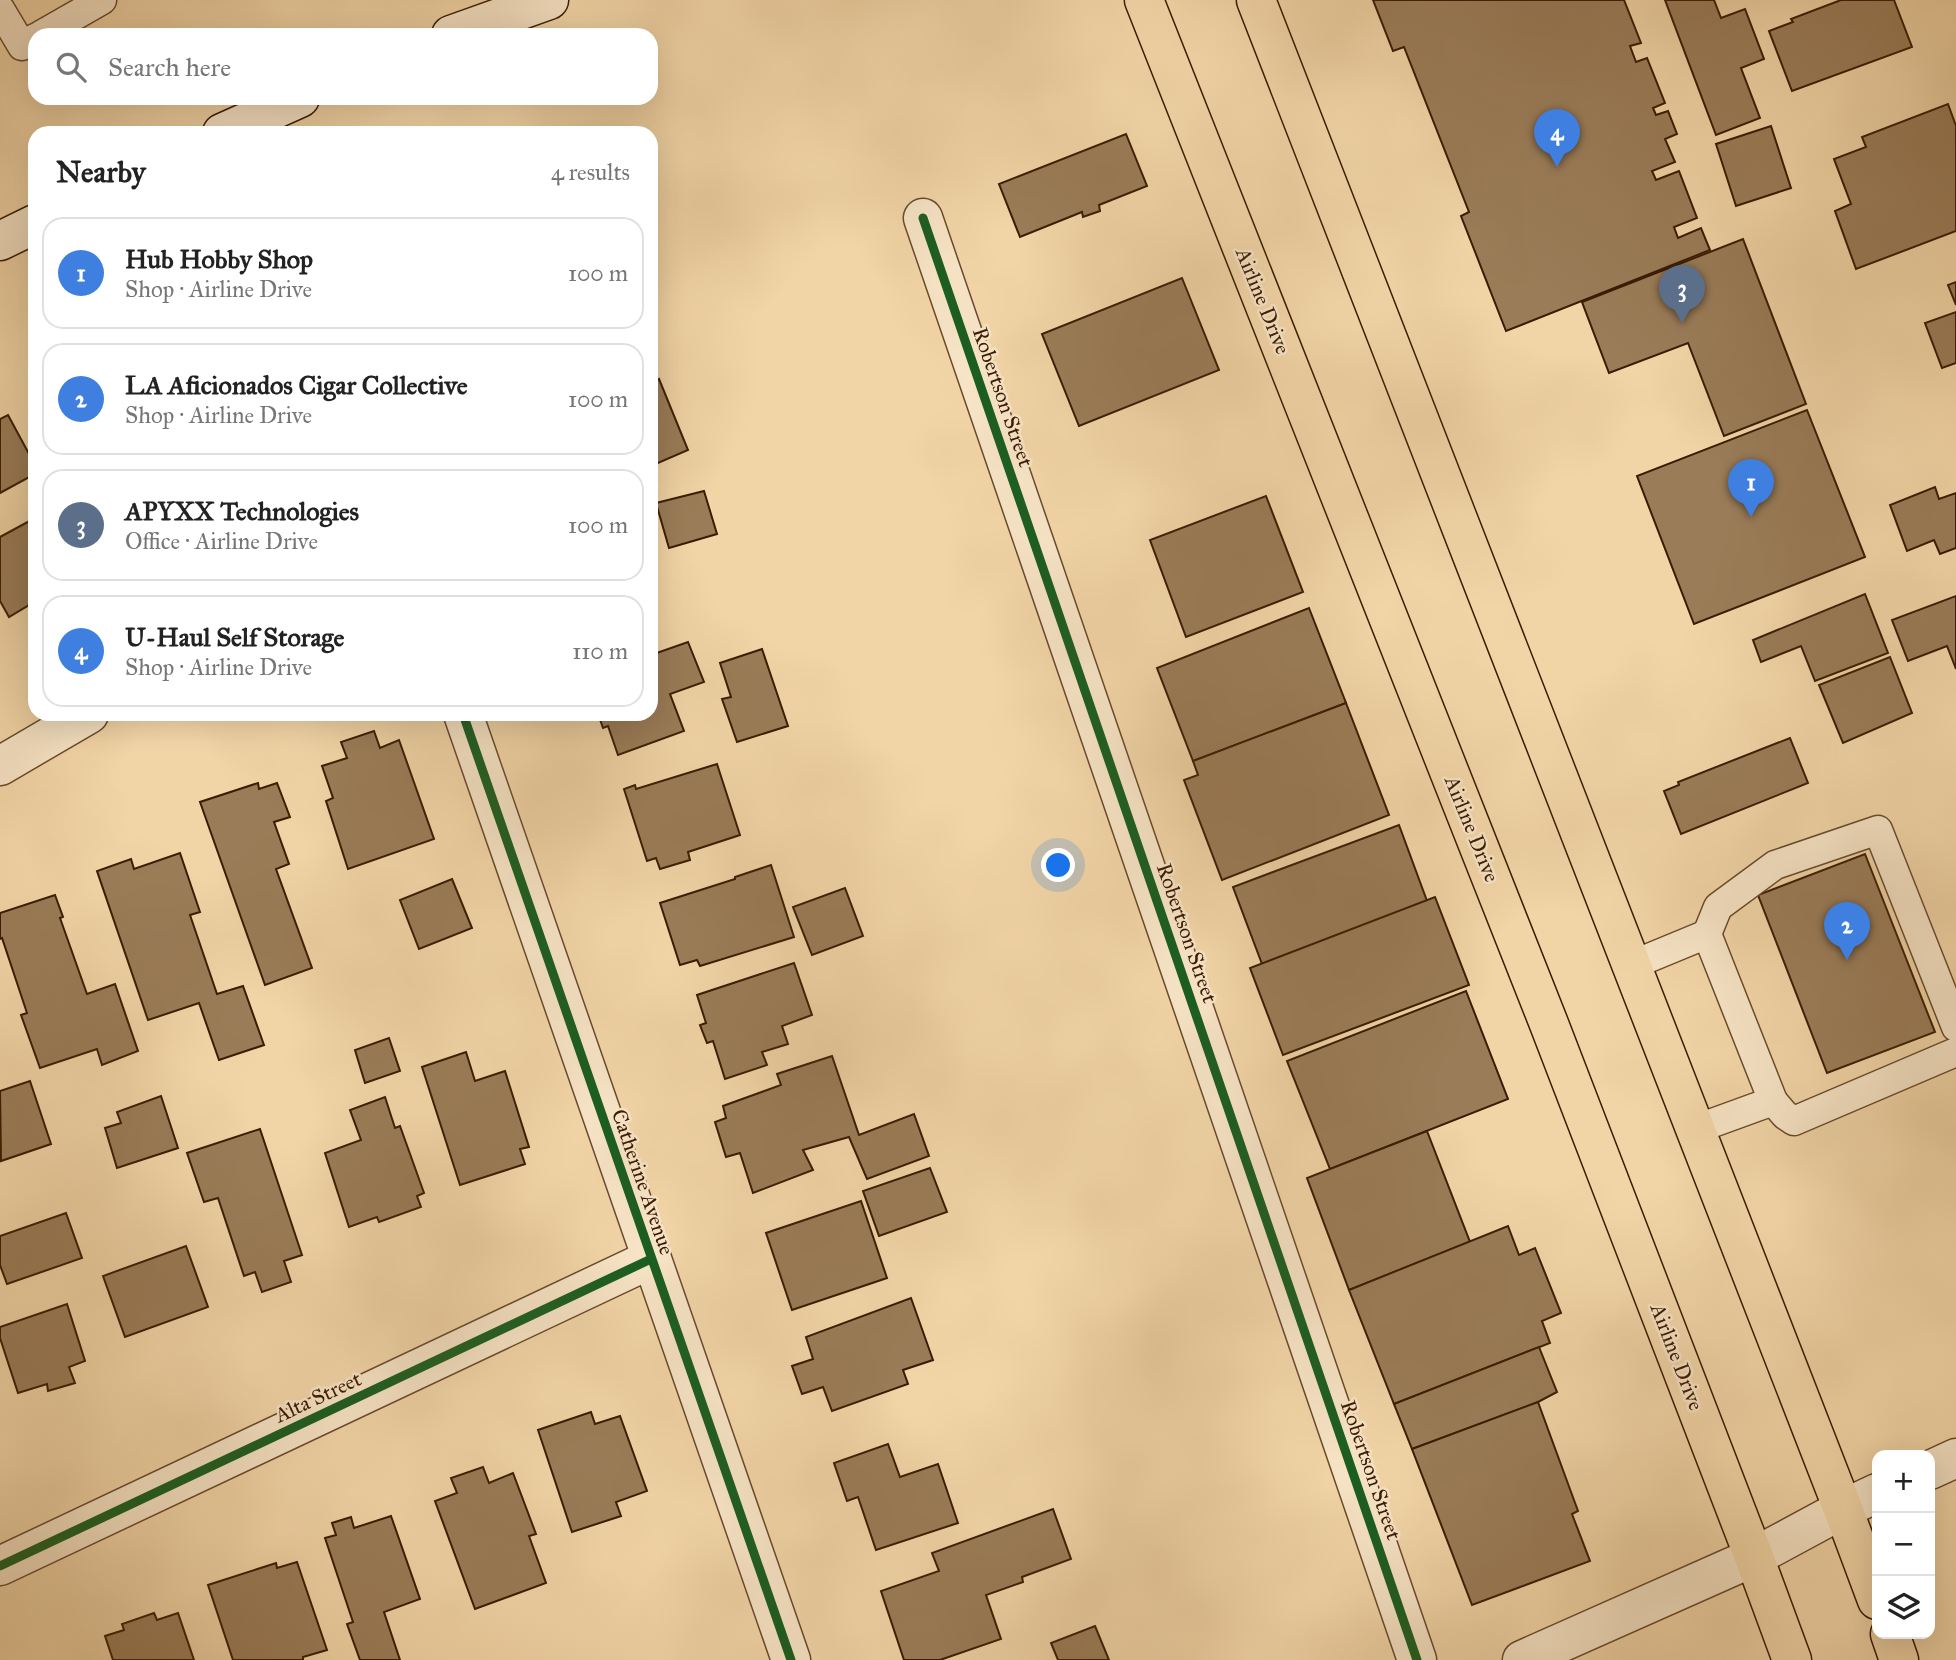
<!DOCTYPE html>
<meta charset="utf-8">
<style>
body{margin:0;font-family:"IM FELL Great Primer",serif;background:#f6f6f6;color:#222}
.controls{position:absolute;right:21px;bottom:21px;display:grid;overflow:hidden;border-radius:14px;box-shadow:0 7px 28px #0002}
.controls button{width:63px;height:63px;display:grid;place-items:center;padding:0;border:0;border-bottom:2px solid #e0e0e0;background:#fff;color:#222;font:35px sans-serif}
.you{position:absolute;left:1059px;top:866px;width:24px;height:24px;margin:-18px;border:5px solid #fff;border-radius:50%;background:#1a73e8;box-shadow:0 0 0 10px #1a73e833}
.badge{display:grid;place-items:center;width:46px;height:46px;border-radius:50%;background:#7c3aed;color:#fff;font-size:23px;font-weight:700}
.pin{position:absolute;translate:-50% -58px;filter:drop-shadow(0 2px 4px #0008)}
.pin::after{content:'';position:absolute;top:37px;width:24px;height:21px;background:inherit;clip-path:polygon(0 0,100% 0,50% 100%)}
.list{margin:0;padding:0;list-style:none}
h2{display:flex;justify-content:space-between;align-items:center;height:91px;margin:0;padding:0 28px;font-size:30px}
h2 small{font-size:23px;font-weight:400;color:#767676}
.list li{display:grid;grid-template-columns:46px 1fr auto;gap:21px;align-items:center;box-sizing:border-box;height:112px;margin:0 14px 14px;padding:0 14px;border:2px solid #e0e0e0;border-radius:21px}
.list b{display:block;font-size:26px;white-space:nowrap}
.list p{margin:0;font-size:23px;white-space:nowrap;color:#767676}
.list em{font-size:23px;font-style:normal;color:#767676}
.icon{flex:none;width:38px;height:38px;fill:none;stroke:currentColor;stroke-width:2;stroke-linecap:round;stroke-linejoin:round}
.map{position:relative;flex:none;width:1956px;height:1660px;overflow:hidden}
.search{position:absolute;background:#fff;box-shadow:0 7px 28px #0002;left:28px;top:28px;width:630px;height:77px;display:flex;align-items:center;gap:18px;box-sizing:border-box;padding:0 24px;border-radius:21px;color:#767676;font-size:26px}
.panel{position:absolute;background:#fff;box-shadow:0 7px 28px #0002;left:28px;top:126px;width:630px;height:595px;border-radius:21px}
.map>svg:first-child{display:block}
</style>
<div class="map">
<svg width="1956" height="1660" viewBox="0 0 1956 1660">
<rect width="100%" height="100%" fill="#f2d5a7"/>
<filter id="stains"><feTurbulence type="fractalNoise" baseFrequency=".00286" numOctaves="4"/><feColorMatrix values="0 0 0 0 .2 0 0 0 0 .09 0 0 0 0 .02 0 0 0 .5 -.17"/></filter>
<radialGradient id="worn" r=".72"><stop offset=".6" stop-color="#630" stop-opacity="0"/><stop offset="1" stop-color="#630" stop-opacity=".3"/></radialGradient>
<g fill="#9a7c58" stroke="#3a1c03" stroke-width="2">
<path d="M 1373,0 L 1624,0 L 1641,43 L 1630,46 L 1636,62 L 1647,58 L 1665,103 L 1653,108 L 1656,115 L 1668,111 L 1677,134 L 1665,139 L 1675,162 L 1652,171 L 1656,180 L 1679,171 L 1697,218 L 1674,227 L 1678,238 L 1701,228 L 1710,250 L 1506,331 L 1461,216 L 1469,212 L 1404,47 L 1393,51 Z"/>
<path d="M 1665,0 L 1714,0 L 1721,18 L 1745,9 L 1764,59 L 1741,68 L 1760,118 L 1716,135 Z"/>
<path d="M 1841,0 L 1894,0 L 1912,47 L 1792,91 L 1769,31 L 1793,22 L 1791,19 Z"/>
<path d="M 1948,104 L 1956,126 L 1956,231 L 1856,269 L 1835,211 L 1851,204 L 1834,159 L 1866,147 L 1862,137 Z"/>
<path d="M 1771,126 L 1791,188 L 1736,206 L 1716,144 Z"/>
<path d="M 1126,134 L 1147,186 L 1099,205 L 1100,211 L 1083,217 L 1082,212 L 1020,237 L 999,184 Z"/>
<path d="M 1743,239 L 1806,404 L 1724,436 L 1688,343 L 1609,373 L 1582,302 Z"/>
<path d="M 1182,278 L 1219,370 L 1079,426 L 1042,334 Z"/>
<path d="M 1956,282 L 1956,305 L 1948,285 Z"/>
<path d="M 1956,312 L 1956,363 L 1942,368 L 1925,323 Z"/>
<path d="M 659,379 L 688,450 L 651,466 L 651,383 Z"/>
<path d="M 1807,410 L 1865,557 L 1694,624 L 1637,476 Z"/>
<path d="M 8,415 L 35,465 L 35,474 L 0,493 L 0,419 Z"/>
<path d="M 1935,487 L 1939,499 L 1956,493 L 1956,548 L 1940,554 L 1934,540 L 1907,551 L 1890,505 Z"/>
<path d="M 704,491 L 717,534 L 669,548 L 656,503 Z"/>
<path d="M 1266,496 L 1303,592 L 1186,637 L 1150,540 Z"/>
<path d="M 35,518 L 35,612 L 31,604 L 9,617 L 0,601 L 0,537 Z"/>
<path d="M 1865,594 L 1888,653 L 1815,681 L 1801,646 L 1761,662 L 1753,640 Z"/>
<path d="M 1956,596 L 1956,669 L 1947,646 L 1908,661 L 1892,620 Z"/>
<path d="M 1309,608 L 1346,703 L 1193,761 L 1157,668 Z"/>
<path d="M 688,642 L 704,682 L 670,694 L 684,731 L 618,755 L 608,726 L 603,728 L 598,714 L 651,714 L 651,655 Z"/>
<path d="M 762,649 L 788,726 L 737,742 L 722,699 L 731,697 L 720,663 Z"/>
<path d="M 1890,657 L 1912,713 L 1843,743 L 1819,685 Z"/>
<path d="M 1346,703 L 1389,815 L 1222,880 L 1184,780 L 1198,775 L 1193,761 Z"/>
<path d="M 374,731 L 380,748 L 399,740 L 434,839 L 348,869 L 326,801 L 333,798 L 322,766 L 347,758 L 341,742 Z"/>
<path d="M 1790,738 L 1808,783 L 1681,834 L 1664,791 L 1679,785 L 1678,782 Z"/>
<path d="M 717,764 L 740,835 L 688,852 L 690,860 L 660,869 L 656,858 L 647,861 L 624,789 L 635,785 L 636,789 Z"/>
<path d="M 258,783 L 259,789 L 277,783 L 290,817 L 274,822 L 289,864 L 276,869 L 312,968 L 265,985 L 200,802 Z"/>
<path d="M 1399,825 L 1427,901 L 1262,964 L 1233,887 Z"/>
<path d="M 180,853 L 200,912 L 190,915 L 217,994 L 243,986 L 264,1045 L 219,1060 L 199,1003 L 148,1020 L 97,871 L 131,859 L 134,869 Z"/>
<path d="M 1865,854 L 1935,1032 L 1827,1073 L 1758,895 Z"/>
<path d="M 771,865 L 794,937 L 700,966 L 697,960 L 680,965 L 660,903 L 735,879 L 735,877 Z"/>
<path d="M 452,879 L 472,928 L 419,949 L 400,900 Z"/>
<path d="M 845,888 L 863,936 L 812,955 L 793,907 Z"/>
<path d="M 55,895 L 63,917 L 60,918 L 87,994 L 115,984 L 138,1051 L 102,1065 L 97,1049 L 40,1068 L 21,1015 L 27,1013 L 2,938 L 0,939 L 0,913 Z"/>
<path d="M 1435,897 L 1469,985 L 1283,1055 L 1250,968 Z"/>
<path d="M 794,963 L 812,1015 L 782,1026 L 788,1044 L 762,1052 L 767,1065 L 725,1079 L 713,1041 L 707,1043 L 700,1025 L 706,1023 L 697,995 Z"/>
<path d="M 1466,991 L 1508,1099 L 1330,1169 L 1287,1061 Z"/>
<path d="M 389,1038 L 400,1071 L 365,1083 L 355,1050 Z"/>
<path d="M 466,1052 L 475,1081 L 505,1071 L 529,1147 L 520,1149 L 525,1164 L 460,1185 L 422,1067 Z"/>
<path d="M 832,1056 L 859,1135 L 914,1114 L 929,1156 L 867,1179 L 849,1137 L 803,1150 L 813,1170 L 753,1193 L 740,1153 L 726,1157 L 715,1122 L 726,1118 L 723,1106 L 781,1085 L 777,1074 Z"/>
<path d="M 30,1081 L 51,1144 L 1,1161 L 0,1091 Z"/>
<path d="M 161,1096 L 178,1148 L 117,1168 L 105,1128 L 121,1123 L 117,1112 Z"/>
<path d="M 385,1097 L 395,1128 L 400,1126 L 424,1193 L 417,1196 L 421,1207 L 379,1222 L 377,1217 L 349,1227 L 325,1153 L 361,1140 L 350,1110 Z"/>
<path d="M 260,1129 L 302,1255 L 284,1261 L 291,1282 L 262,1292 L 255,1272 L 244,1276 L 218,1198 L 204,1202 L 187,1153 Z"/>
<path d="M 1427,1131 L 1470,1242 L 1349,1290 L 1307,1178 Z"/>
<path d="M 930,1168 L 947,1212 L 879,1236 L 863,1191 Z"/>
<path d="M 861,1201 L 887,1278 L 792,1310 L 766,1233 Z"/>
<path d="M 66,1213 L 82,1258 L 7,1284 L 0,1265 L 0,1236 Z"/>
<path d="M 1508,1226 L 1519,1255 L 1535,1248 L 1561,1313 L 1542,1321 L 1550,1343 L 1394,1404 L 1349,1290 Z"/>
<path d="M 186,1246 L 208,1307 L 125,1337 L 103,1276 Z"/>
<path d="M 911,1298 L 933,1360 L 903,1370 L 908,1384 L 832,1411 L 823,1387 L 802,1394 L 792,1366 L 813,1359 L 806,1337 Z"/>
<path d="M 67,1304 L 85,1361 L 69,1367 L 75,1383 L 48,1391 L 47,1384 L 18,1393 L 0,1338 L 0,1327 Z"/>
<path d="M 1539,1347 L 1557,1392 L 1538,1402 L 1412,1449 L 1394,1404 Z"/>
<path d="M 1538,1402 L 1578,1511 L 1572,1514 L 1590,1561 L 1472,1605 L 1412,1449 Z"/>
<path d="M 591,1412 L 595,1424 L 620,1416 L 647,1491 L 616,1502 L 621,1516 L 572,1532 L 538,1430 Z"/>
<path d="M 888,1444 L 900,1477 L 938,1464 L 958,1523 L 876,1550 L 858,1497 L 847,1501 L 834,1463 Z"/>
<path d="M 483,1467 L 489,1483 L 513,1473 L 536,1534 L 529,1536 L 546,1583 L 475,1609 L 435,1501 L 457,1493 L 451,1478 Z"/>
<path d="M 1053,1509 L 1071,1559 L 1022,1577 L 1023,1582 L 986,1595 L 1001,1639 L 940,1660 L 904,1660 L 881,1591 L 939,1571 L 932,1553 Z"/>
<path d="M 391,1516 L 420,1599 L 384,1612 L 400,1660 L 360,1660 L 347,1624 L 353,1622 L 325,1538 L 336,1535 L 332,1523 L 351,1517 L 354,1528 Z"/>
<path d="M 297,1562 L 327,1650 L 303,1657 L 303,1660 L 233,1660 L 208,1585 L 276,1563 L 277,1568 Z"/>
<path d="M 154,1613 L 157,1620 L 178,1613 L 194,1660 L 113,1660 L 105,1636 L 124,1630 L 122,1624 Z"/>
<path d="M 1095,1626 L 1109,1660 L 1058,1660 L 1051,1643 Z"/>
</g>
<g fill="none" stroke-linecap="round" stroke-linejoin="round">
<defs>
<g id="lane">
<path d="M 0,9 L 22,46 L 35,38"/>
<path d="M 41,35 L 102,0"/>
<path d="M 1707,934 L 1718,907 L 1775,865 L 1878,830 L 1956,1027"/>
<path d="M 1632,965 L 1707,934 L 1773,1101 L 1696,1129"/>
<path d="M 1773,1101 L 1785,1115 L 1794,1121 L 1956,1052"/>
</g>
<g id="street">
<path d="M 923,218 L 1417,1660"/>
<path d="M 463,714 L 791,1660"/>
<path d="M 0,766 L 89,714"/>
<path d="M 1930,1470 L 1956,1458"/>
<path d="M 0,1566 L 651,1259"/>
<path d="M 1522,1660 L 1754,1557 L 1843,1509 L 1877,1493"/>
</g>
<g id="secondary">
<path d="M 451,35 L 549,0"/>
<path d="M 222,133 L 300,98"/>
<path d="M 0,241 L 35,224"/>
</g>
<g id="highway">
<path d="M 1144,0 L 1549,1024 L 1754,1557 L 1792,1660"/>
<path d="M 1256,0 L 1843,1509 L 1877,1600"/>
<path d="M 1890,1634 L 1899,1660"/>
</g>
</defs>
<use href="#lane" stroke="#684a2c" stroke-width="31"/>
<use href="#street" stroke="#684a2c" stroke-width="41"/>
<use href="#secondary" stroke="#3a1c03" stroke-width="41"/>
<use href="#highway" stroke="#3a1c03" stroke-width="41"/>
<use href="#lane" stroke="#f7e4c6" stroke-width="28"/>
<use href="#street" stroke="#f7e4c6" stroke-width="38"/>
<use href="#secondary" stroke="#f7e4c6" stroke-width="38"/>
<use href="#highway" stroke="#f2d5a7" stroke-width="38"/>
<defs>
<g id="cycleway">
<path d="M 923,218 L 1417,1660"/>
<path d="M 463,714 L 791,1660"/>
<path d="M 0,1566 L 651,1259"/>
</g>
</defs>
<use href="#cycleway" stroke="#f7e4c6" stroke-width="13"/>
<use href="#cycleway" stroke="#1b5e20" stroke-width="9"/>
</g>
<g text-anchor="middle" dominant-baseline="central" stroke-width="5" stroke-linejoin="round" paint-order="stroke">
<g font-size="21" fill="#3a1c03" stroke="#f7e4c6">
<text transform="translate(1263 301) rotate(68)">Airline Drive</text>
<text transform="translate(1003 397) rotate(71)">Robertson Street</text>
<text transform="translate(1472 829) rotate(68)">Airline Drive</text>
<text transform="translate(1187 933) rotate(71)">Robertson Street</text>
<text transform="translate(643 1182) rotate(71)">Catherine Avenue</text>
<text transform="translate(1677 1357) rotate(69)">Airline Drive</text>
<text transform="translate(318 1397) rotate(-25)">Alta Street</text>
<text transform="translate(1371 1470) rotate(71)">Robertson Street</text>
</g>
</g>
<rect width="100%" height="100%" filter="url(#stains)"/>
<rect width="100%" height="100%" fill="url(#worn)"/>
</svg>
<div class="controls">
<button>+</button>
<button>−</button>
<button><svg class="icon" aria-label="layers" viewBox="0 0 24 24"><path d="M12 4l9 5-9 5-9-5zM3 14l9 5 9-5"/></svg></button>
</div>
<div class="you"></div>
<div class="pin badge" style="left:1751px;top:517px;background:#3f7fe0">1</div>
<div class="pin badge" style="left:1847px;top:960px;background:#3f7fe0">2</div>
<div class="pin badge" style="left:1682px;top:323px;background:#5c6f8a">3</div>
<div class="pin badge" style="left:1557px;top:167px;background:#3f7fe0">4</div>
<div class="search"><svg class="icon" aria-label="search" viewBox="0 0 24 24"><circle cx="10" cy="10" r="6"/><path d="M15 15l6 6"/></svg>Search here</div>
<section class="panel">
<h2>Nearby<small>4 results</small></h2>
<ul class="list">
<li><span class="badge" style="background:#3f7fe0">1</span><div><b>Hub Hobby Shop</b><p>Shop · Airline Drive</p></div><em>100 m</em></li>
<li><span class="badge" style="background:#3f7fe0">2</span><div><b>LA Aficionados Cigar Collective</b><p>Shop · Airline Drive</p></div><em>100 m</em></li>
<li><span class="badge" style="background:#5c6f8a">3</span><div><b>APYXX Technologies</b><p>Office · Airline Drive</p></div><em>100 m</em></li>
<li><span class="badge" style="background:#3f7fe0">4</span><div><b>U-Haul Self Storage</b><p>Shop · Airline Drive</p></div><em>110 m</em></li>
</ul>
</section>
</div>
